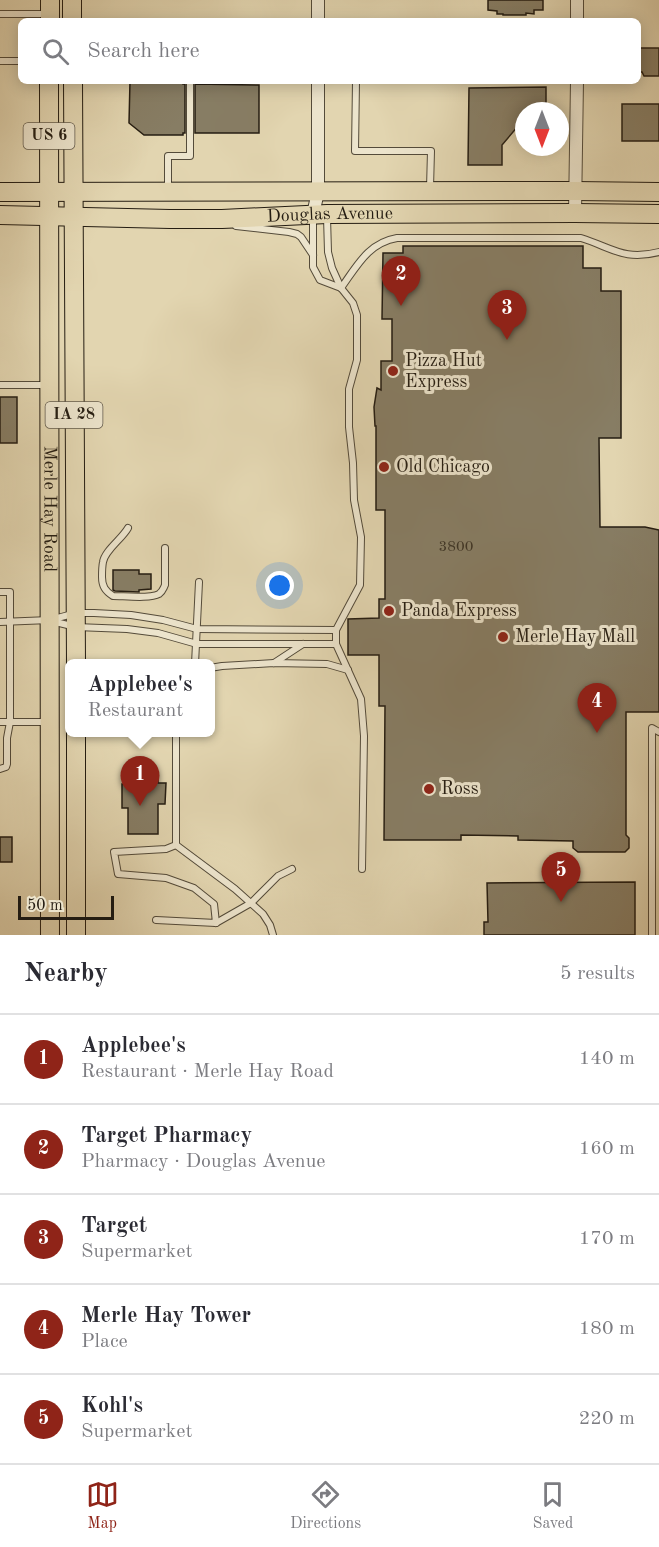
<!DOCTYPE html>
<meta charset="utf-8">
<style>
body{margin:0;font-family:"Old Standard TT",serif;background:#f2f2f3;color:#2b2b33}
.compass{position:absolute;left:515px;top:102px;width:54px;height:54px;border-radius:50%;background:#fff;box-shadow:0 3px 15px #0003;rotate:180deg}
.scale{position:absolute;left:18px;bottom:15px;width:96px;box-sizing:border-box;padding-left:6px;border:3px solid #251d12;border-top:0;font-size:16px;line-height:21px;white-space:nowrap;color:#251d12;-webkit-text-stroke:4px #ece4cc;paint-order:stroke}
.you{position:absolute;left:280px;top:586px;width:21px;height:21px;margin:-15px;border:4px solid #fff;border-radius:50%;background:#1a73e8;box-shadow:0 0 0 9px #1a73e833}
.badge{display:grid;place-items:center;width:39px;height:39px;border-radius:50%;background:#8f2418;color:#fff;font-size:20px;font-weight:700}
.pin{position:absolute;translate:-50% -50px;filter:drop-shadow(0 2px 3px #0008)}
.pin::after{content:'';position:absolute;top:32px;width:21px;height:18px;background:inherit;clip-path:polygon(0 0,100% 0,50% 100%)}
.popup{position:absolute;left:65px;top:659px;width:150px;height:78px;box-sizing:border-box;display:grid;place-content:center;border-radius:9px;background:#fff;filter:drop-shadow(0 2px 4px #0005);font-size:20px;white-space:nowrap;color:#7c7c81}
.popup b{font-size:22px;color:#2b2b33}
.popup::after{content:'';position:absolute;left:50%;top:100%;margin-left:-12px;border:12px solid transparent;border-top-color:#fff}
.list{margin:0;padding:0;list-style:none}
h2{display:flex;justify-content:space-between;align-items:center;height:78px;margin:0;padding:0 24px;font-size:26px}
h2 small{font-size:20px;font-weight:400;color:#7c7c81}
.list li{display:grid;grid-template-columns:39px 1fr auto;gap:18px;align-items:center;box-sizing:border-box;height:90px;padding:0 24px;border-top:2px solid #e1e1e2}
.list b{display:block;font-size:22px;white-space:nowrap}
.list p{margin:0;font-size:20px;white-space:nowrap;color:#7c7c81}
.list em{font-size:20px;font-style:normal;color:#7c7c81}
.icon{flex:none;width:33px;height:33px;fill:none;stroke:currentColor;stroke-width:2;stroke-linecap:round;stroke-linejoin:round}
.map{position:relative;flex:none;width:659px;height:935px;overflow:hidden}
.search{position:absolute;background:#fff;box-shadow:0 3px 15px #0003;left:18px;right:18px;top:18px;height:66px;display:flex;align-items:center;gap:15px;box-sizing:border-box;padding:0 21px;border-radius:9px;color:#7c7c81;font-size:22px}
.sheet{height:528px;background:#fff}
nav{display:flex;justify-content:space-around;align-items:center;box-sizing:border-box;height:84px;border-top:2px solid #e1e1e2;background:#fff;font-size:16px;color:#7c7c81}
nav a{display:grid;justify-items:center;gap:3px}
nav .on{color:#8f2418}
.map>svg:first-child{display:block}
</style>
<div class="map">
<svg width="659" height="935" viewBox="0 0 659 935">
<rect width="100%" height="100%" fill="#e2d5b0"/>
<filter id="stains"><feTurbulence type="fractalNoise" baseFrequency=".00333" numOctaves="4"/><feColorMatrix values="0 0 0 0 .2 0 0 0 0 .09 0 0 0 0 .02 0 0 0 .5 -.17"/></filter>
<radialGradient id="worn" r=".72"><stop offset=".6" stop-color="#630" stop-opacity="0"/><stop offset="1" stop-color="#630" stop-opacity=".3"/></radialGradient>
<g fill="#877d64" stroke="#251d12" stroke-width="1.5">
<path d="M 488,0 L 543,0 L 543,10 L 534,10 L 534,14 L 526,13 L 526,15 L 503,15 L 503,14 L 497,14 L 497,11 L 488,10 Z"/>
<path d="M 638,48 L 659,48 L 659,76 L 644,76 L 642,72 L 638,72 Z"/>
<path d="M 130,81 L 183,81 L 183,84 L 185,84 L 185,133 L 183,133 L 183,135 L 144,135 L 129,123 Z"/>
<path d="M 195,84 L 259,85 L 259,133 L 195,133 Z"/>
<path d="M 546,87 L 546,111 L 524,111 L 524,119 L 502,145 L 502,165 L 468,165 L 469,88 Z"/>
<rect x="622" y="104" width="37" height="37"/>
<path d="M 403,246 L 583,246 L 583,268 L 601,268 L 601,291 L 621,291 L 621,438 L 599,438 L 600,527 L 645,527 L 659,530 L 659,712 L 626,712 L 626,835 L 629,838 L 629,848 L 625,852 L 578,852 L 573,848 L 573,841 L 518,840 L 518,836 L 461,835 L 461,840 L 384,840 L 385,706 L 379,706 L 379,655 L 348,655 L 348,619 L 379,618 L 379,599 L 385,599 L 385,510 L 376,510 L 376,426 L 375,426 L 374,407 L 377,388 L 381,390 L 381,361 L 392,361 L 392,319 L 382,319 L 383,253 L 403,253 Z"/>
<rect x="0" y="397" width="17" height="46"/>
<path d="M 113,570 L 139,570 L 139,574 L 151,574 L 151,589 L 139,590 L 139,592 L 115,591 L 113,590 Z"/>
<path d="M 128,779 L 158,779 L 158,783 L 166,783 L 165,804 L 158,804 L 158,834 L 128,834 L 128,808 L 122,808 L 122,784 L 128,784 Z"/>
<rect x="0" y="837" width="12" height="25"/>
<path d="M 635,882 L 635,935 L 484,935 L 484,922 L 488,922 L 487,883 Z"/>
</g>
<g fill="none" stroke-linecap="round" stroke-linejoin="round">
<defs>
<g id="service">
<path d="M 0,14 L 49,14"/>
<path d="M 0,61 L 21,61"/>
<path d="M 356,81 L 355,151 L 431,151 L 430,188"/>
<path d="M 168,190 L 168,156 L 190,156 L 190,81"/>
<path d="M 327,217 L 328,252 L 332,268 L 341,288 L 353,303 L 357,315 L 357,360 L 349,389 L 349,427 L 353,463 L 354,500 L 361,537 L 360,585 L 336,630 L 336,644 L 361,699 L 364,736 L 362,869"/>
<path d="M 313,218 L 313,267 L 320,280 L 341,288"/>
<path d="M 236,226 L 289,232 L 297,234 L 301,237 L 313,255"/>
<path d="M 341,288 C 357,266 368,243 397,238 L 581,238 C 613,248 624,261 659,252"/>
<path d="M 0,385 L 47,385"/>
<path d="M 128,528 C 122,539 105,550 103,562 C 102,567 102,572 102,577 C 102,586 105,591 113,596 C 124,596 150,599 159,594 C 163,591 163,589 165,585 L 165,548"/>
<path d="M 0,592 L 10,592 L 10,722 L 7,738 L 7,764 L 6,767 L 0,769"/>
<path d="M 51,621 L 76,627 L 127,629 L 158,633 L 197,644 L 336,644"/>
<path d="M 0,622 L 50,620 L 76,613 L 94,613 L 131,615 L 163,620 L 197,629 L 336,630"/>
<path d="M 274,663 L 303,644"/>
<path d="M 195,664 L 199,582"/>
<path d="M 210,668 L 222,666 L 274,663 L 327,664 L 348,670"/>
<path d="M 0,722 L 47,722"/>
<path d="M 176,732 L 176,845"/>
<path d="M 176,845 L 235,889 L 263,914 L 270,925 L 273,935"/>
<path d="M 156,920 L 216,923 L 214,904 L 194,888 L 166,878 L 118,874 L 114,852 L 166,849 L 176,845"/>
<path d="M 216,923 L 251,903 L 278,876 L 292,869"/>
<path d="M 652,935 L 652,728 L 659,732"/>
</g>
<g id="minor">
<path d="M 318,0 L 318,21"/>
<path d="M 577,0 L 577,21"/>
<path d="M 575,213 L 577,81"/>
<path d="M 313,214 L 318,192 L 318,81"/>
</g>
<g id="primary">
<path d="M 72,0 L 72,21"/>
<path d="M 50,21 L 50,0"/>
<path id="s1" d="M 49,81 L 50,935"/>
<path d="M 73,81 L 76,664"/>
<path d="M 0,192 L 575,191 L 659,192"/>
<path id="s2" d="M 0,215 L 170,219 L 222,219 L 327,214 L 575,213 L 659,214"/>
<path d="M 76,732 L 76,935"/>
</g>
</defs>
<use href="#service" stroke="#544b3a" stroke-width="8"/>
<use href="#minor" stroke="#544b3a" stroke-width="14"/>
<use href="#primary" stroke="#251d12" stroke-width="20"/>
<use href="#service" stroke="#ece4cc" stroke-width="6"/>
<use href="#minor" stroke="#ece4cc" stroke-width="12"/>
<use href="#primary" stroke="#e2d5b0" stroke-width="18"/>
</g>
<g fill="#8f2418" stroke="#ece4cc" stroke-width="2">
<circle cx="393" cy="371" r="6"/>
<circle cx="384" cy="467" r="6"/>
<circle cx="389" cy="611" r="6"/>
<circle cx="503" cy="637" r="6"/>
<circle cx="429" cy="789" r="6"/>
</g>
<g text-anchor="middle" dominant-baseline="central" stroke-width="6" stroke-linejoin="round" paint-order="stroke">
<g font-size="15" fill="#3e3526">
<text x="456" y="547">3800</text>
</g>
<g fill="#ece4cc" stroke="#61594a" stroke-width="1.5">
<rect x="23.5" y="123" width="51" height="26" rx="4.5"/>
<rect x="45.5" y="402" width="57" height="26" rx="4.5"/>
</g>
<g font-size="16" font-weight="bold" fill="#251d12">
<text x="49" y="136">US 6</text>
<text x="74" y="415">IA 28</text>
</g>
<g font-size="18" fill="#251d12" stroke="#ece4cc">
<text stroke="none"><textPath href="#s2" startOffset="330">Douglas Avenue</textPath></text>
<text stroke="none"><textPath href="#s1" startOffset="428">Merle Hay Road</textPath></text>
</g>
<g font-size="18" fill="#251d12" stroke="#ece4cc" text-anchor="start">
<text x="405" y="361">Pizza Hut<tspan x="405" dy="21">Express</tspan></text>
<text x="396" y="467">Old Chicago</text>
<text x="401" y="611">Panda Express</text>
<text x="515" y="637">Merle Hay Mall</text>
<text x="441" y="789">Ross</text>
</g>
</g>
<rect width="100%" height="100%" filter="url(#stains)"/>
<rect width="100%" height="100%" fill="url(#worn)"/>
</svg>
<svg class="compass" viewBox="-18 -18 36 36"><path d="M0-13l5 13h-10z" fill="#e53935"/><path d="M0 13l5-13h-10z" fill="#7c7c81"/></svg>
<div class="scale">50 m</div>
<div class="you"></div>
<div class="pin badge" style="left:140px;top:806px">1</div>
<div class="popup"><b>Applebee's</b>Restaurant</div>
<div class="pin badge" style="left:401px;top:306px">2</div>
<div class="pin badge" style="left:507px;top:340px">3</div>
<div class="pin badge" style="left:597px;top:733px">4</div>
<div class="pin badge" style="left:561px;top:902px">5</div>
<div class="search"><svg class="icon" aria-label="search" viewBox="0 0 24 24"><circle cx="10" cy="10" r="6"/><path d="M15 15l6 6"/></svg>Search here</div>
</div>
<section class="sheet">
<h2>Nearby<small>5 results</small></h2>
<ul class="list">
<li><span class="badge">1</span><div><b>Applebee's</b><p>Restaurant · Merle Hay Road</p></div><em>140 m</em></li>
<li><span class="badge">2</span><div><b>Target Pharmacy</b><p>Pharmacy · Douglas Avenue</p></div><em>160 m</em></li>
<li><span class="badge">3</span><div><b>Target</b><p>Supermarket</p></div><em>170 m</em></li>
<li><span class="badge">4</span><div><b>Merle Hay Tower</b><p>Place</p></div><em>180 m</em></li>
<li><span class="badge">5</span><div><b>Kohl's</b><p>Supermarket</p></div><em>220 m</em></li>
</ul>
</section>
<nav>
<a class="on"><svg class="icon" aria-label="map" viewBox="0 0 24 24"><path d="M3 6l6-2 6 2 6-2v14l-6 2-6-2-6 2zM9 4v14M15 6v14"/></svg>Map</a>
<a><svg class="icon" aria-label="directions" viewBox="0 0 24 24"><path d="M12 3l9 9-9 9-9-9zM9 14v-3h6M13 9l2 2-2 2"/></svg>Directions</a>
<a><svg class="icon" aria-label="saved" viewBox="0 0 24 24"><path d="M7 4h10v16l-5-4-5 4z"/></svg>Saved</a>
</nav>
